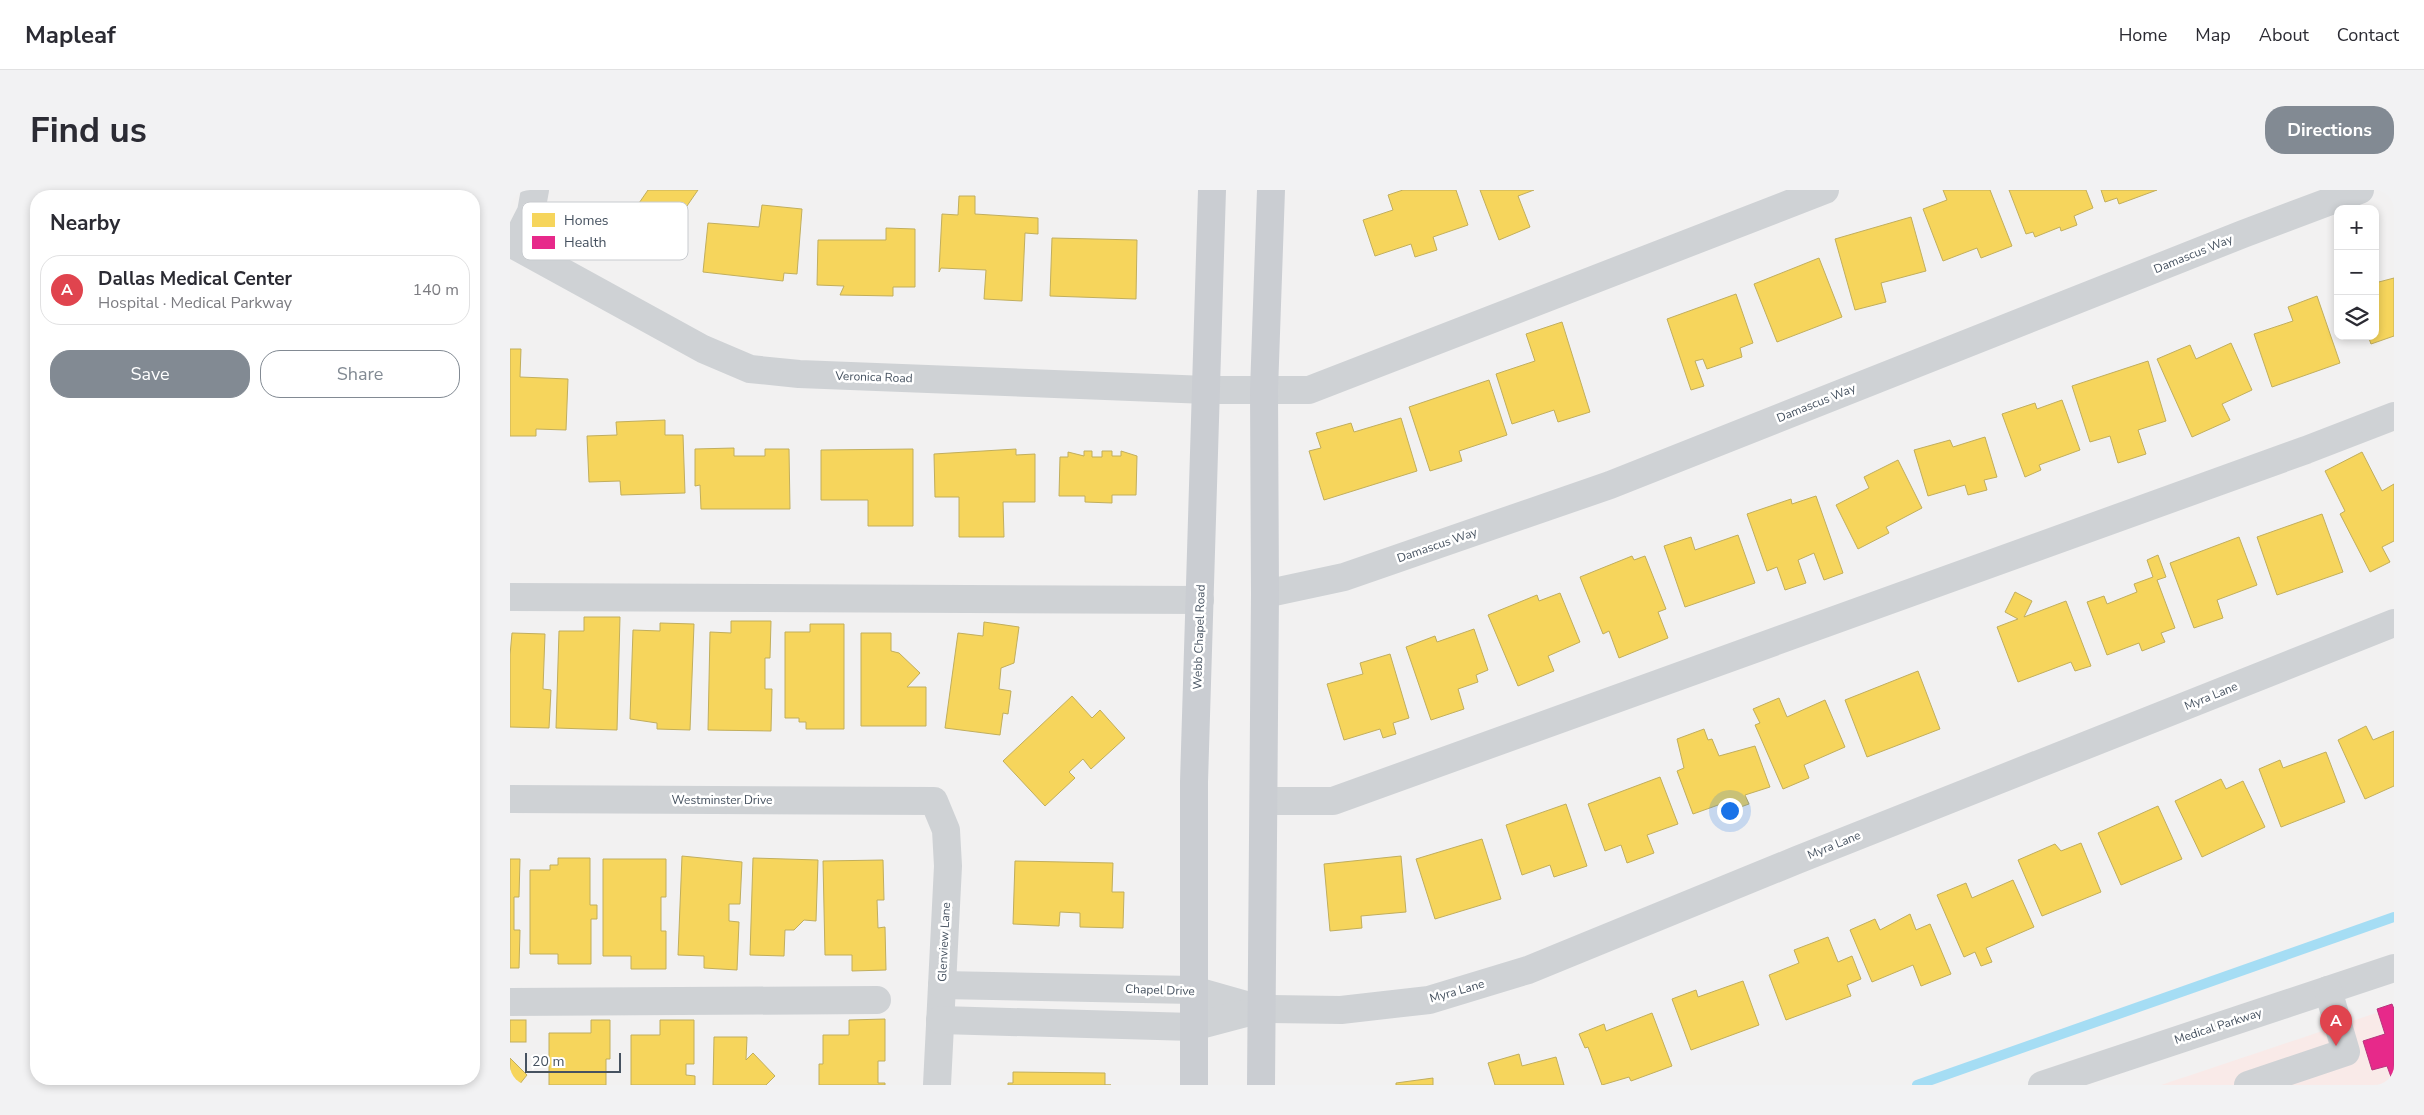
<!DOCTYPE html>
<meta charset="utf-8">
<style>
body{margin:0;font-family:"Nunito Sans",sans-serif;background:#f2f2f3;color:#2b2b33}
.controls{position:absolute;right:15px;top:15px;display:grid;overflow:hidden;border-radius:10px;box-shadow:0 2px 8px #0003}
.controls button{width:45px;height:45px;display:grid;place-items:center;padding:0;border:0;border-bottom:1px solid #e1e1e2;background:#fff;color:#2b2b33;font:25px sans-serif}
.scale{position:absolute;left:15px;bottom:12px;width:96px;box-sizing:border-box;padding-left:5px;border:2px solid #465260;border-top:0;font-size:14px;line-height:18px;white-space:nowrap;color:#465260;-webkit-text-stroke:4px #fff;paint-order:stroke}
.you{position:absolute;left:1219px;top:620px;width:18px;height:18px;margin:-12px;border:4px solid #fff;border-radius:50%;background:#1a73e8;box-shadow:0 0 0 8px #1a73e833}
.badge{display:grid;place-items:center;width:32px;height:32px;border-radius:50%;background:#828a93;color:#fff;font-size:16px;font-weight:700}
.pin{position:absolute;translate:-50% -41px;filter:drop-shadow(0 1px 2px #0008)}
.pin::after{content:'';position:absolute;top:26px;width:18px;height:15px;background:inherit;clip-path:polygon(0 0,100% 0,50% 100%)}
.list{margin:0;padding:0;list-style:none}
h2{display:flex;justify-content:space-between;align-items:center;height:65px;margin:0;padding:0 20px;font-size:21px}
h2 small{font-size:16px;font-weight:400;color:#7c7c81}
.list li{display:grid;grid-template-columns:32px 1fr auto;gap:15px;align-items:center;box-sizing:border-box;height:70px;margin:0 10px 10px;padding:0 10px;border:1px solid #e1e1e2;border-radius:20px}
.list b{display:block;font-size:19px;white-space:nowrap}
.list p{margin:0;font-size:16px;white-space:nowrap;color:#7c7c81}
.list em{font-size:16px;font-style:normal;color:#7c7c81}
.actions{display:flex;gap:10px;padding:15px 20px}
.actions a{flex:1;padding:11px 0;border:1px solid #828a93;border-radius:20px;text-align:center;font-size:18px;color:#828a93}
.actions .main{background:#828a93;color:#fff}
.icon{flex:none;width:28px;height:28px;fill:none;stroke:currentColor;stroke-width:2;stroke-linecap:round;stroke-linejoin:round}
.map{position:relative;flex:none;width:1884px;height:895px;overflow:hidden;border-radius:20px}
header{display:flex;align-items:center;gap:30px;box-sizing:border-box;height:70px;padding:0 25px;background:#fff;border-bottom:1px solid #e1e1e2}
header strong{font-size:24px}
nav{display:flex;gap:28px;margin-inline-start:auto;font-size:18px}
.intro{display:flex;align-items:center;justify-content:space-between;box-sizing:border-box;height:120px;padding:0 30px}
h1{margin:0;font-size:35px}
.button{padding:12px 22px;border-radius:20px;background:#828a93;color:#fff;font-size:18px;font-weight:700}
main{display:flex;gap:30px;padding:0 30px}
aside{flex:1;background:#fff;border-radius:20px;box-shadow:0 2px 8px #0003}
.map>svg:first-child{display:block}
</style>
<header>
<strong>Mapleaf</strong>
<nav><a>Home</a><a>Map</a><a>About</a><a>Contact</a></nav>
</header>
<div class="intro"><h1>Find us</h1><a class="button">Directions</a></div>
<main>
<aside>
<h2>Nearby<small></small></h2>
<ul class="list">
<li><span class="badge" style="background:#e0444e">A</span><div><b>Dallas Medical Center</b><p>Hospital · Medical Parkway</p></div><em>140 m</em></li>
</ul>
<div class="actions"><a class="main">Save</a><a>Share</a></div>
</aside>
<div class="map">
<svg width="1884" height="895" viewBox="0 0 1884 895">
<rect width="100%" height="100%" fill="#f2f1f1"/>
<path fill="#f9eae8" d="M 1884,817 L 1884,895 L 1651,895 Z"/>
<g fill="#f6d55c" stroke="#c1ae5d">
<path d="M 138,0 L 188,0 L 161,39 L 127,16 Z"/>
<path d="M 893,0 L 946,0 L 958,35 L 923,47 L 927,60 L 905,67 L 901,54 L 865,66 L 853,30 L 883,20 L 878,5 Z"/>
<path d="M 970,0 L 1024,0 L 1008,6 L 1020,37 L 989,50 Z"/>
<path d="M 1433,0 L 1480,0 L 1502,56 L 1471,68 L 1467,58 L 1433,71 L 1413,19 L 1437,10 Z"/>
<path d="M 1499,0 L 1576,0 L 1583,18 L 1564,26 L 1567,35 L 1551,41 L 1550,37 L 1525,47 L 1523,42 L 1516,44 Z"/>
<path d="M 1591,0 L 1647,0 L 1609,14 L 1607,8 L 1595,12 Z"/>
<path d="M 449,6 L 465,6 L 465,24 L 528,28 L 528,44 L 515,43 L 512,111 L 474,109 L 476,80 L 431,78 L 429,82 L 432,24 L 448,25 Z"/>
<path d="M 252,15 L 292,19 L 287,84 L 274,83 L 273,91 L 193,82 L 198,33 L 249,37 Z"/>
<path d="M 1401,27 L 1416,81 L 1371,93 L 1376,112 L 1345,120 L 1325,49 Z"/>
<path d="M 376,38 L 405,39 L 405,97 L 383,97 L 383,106 L 330,105 L 334,96 L 307,95 L 308,50 L 376,50 Z"/>
<path d="M 542,48 L 627,50 L 626,109 L 540,106 Z"/>
<path d="M 1309,68 L 1332,127 L 1267,152 L 1244,94 Z"/>
<path d="M 1884,88 L 1884,146 L 1861,154 L 1858,146 L 1865,146 L 1865,93 Z"/>
<path d="M 1226,104 L 1243,153 L 1230,158 L 1232,167 L 1197,179 L 1193,169 L 1185,171 L 1194,196 L 1181,200 L 1157,129 Z"/>
<path d="M 1807,106 L 1830,173 L 1762,197 L 1744,144 L 1783,131 L 1778,117 Z"/>
<path d="M 1052,132 L 1080,222 L 1048,232 L 1044,220 L 1002,234 L 986,184 L 1025,171 L 1016,144 Z"/>
<path d="M 1721,153 L 1742,200 L 1712,214 L 1720,230 L 1682,247 L 1647,169 L 1680,155 L 1686,169 Z"/>
<path d="M 0,159 L 11,159 L 10,187 L 58,189 L 56,240 L 26,239 L 26,246 L 0,246 Z"/>
<path d="M 1638,171 L 1656,231 L 1628,240 L 1636,264 L 1608,273 L 1600,246 L 1580,252 L 1562,196 Z"/>
<path d="M 979,190 L 997,245 L 949,261 L 952,271 L 920,281 L 899,217 Z"/>
<path d="M 1552,210 L 1570,260 L 1529,275 L 1531,280 L 1515,287 L 1492,224 L 1525,213 L 1527,219 Z"/>
<path d="M 891,228 L 907,281 L 814,310 L 799,261 L 811,258 L 806,243 L 841,233 L 844,242 Z"/>
<path d="M 155,230 L 155,245 L 173,245 L 175,303 L 111,305 L 110,291 L 79,292 L 77,246 L 107,245 L 106,232 Z"/>
<path d="M 1475,247 L 1487,287 L 1474,290 L 1477,300 L 1458,305 L 1455,295 L 1418,306 L 1404,260 L 1440,250 L 1443,257 Z"/>
<path d="M 224,258 L 224,266 L 255,266 L 255,259 L 279,259 L 280,319 L 191,319 L 190,295 L 185,296 L 185,259 Z"/>
<path d="M 403,259 L 403,336 L 358,336 L 358,310 L 311,310 L 311,260 Z"/>
<path d="M 506,259 L 506,265 L 525,264 L 525,312 L 493,312 L 494,347 L 449,347 L 449,307 L 425,307 L 424,264 Z"/>
<path d="M 574,261 L 582,261 L 582,267 L 592,267 L 592,261 L 602,261 L 602,266 L 611,266 L 611,261 L 627,266 L 626,305 L 602,305 L 602,313 L 575,312 L 575,306 L 549,306 L 550,267 L 558,267 L 558,262 L 574,266 Z"/>
<path d="M 1852,262 L 1872,301 L 1884,294 L 1884,351 L 1872,357 L 1880,372 L 1860,382 L 1830,324 L 1835,321 L 1815,281 Z"/>
<path d="M 1388,270 L 1412,318 L 1376,337 L 1379,343 L 1348,359 L 1326,315 L 1359,298 L 1354,287 Z"/>
<path d="M 1306,306 L 1333,383 L 1314,390 L 1304,363 L 1288,370 L 1296,393 L 1275,400 L 1267,377 L 1257,381 L 1237,324 L 1281,309 L 1282,314 Z"/>
<path d="M 1812,324 L 1833,382 L 1767,405 L 1747,347 Z"/>
<path d="M 1228,345 L 1245,393 L 1175,417 L 1154,356 L 1181,347 L 1185,360 Z"/>
<path d="M 1729,347 L 1747,395 L 1707,410 L 1713,428 L 1684,438 L 1660,373 Z"/>
<path d="M 1648,365 L 1656,387 L 1647,390 L 1665,438 L 1651,443 L 1655,452 L 1632,461 L 1629,453 L 1597,465 L 1577,412 L 1594,406 L 1597,414 L 1627,402 L 1624,394 L 1643,387 L 1637,370 Z"/>
<path d="M 1122,366 L 1124,370 L 1135,366 L 1156,419 L 1148,422 L 1158,448 L 1109,468 L 1099,441 L 1093,444 L 1070,387 Z"/>
<path d="M 1505,402 L 1522,411 L 1514,427 L 1556,411 L 1581,476 L 1565,481 L 1561,472 L 1508,492 L 1487,437 L 1508,429 L 1495,422 Z"/>
<path d="M 1050,403 L 1070,452 L 1038,466 L 1044,481 L 1008,496 L 978,425 L 1027,405 L 1029,411 Z"/>
<path d="M 74,427 L 110,427 L 107,540 L 46,538 L 49,441 L 74,441 Z"/>
<path d="M 221,431 L 261,431 L 260,468 L 255,468 L 255,499 L 262,499 L 261,541 L 198,540 L 200,442 L 221,443 Z"/>
<path d="M 474,432 L 509,437 L 504,473 L 491,478 L 489,499 L 501,501 L 498,524 L 493,523 L 490,545 L 435,538 L 448,443 L 473,446 Z"/>
<path d="M 150,433 L 184,434 L 180,540 L 147,539 L 147,533 L 120,529 L 123,440 L 150,441 Z"/>
<path d="M 300,434 L 334,434 L 334,539 L 296,539 L 296,532 L 289,532 L 289,528 L 275,528 L 275,442 L 300,442 Z"/>
<path d="M 964,439 L 978,480 L 966,485 L 968,492 L 948,499 L 954,519 L 921,530 L 896,457 L 925,446 L 927,452 Z"/>
<path d="M 2,443 L 35,444 L 33,499 L 41,500 L 39,538 L 0,537 L 0,465 Z"/>
<path d="M 351,443 L 381,443 L 381,461 L 389,463 L 410,483 L 397,497 L 416,497 L 416,536 L 351,536 Z"/>
<path d="M 880,464 L 899,528 L 883,533 L 886,544 L 873,548 L 870,539 L 834,550 L 817,494 L 853,484 L 850,473 Z"/>
<path d="M 1408,481 L 1430,539 L 1357,567 L 1335,510 Z"/>
<path d="M 562,506 L 582,528 L 590,520 L 615,548 L 581,579 L 573,569 L 559,582 L 565,588 L 535,616 L 493,571 Z"/>
<path d="M 1269,508 L 1277,527 L 1315,510 L 1335,557 L 1294,575 L 1299,588 L 1273,599 L 1245,535 L 1250,533 L 1243,519 Z"/>
<path d="M 1856,536 L 1863,550 L 1884,541 L 1884,596 L 1855,609 L 1828,550 Z"/>
<path d="M 1194,539 L 1198,550 L 1202,549 L 1209,566 L 1245,556 L 1260,597 L 1235,605 L 1239,614 L 1214,623 L 1211,614 L 1183,624 L 1167,581 L 1174,578 L 1167,549 Z"/>
<path d="M 1816,562 L 1835,612 L 1771,637 L 1749,579 L 1770,570 L 1773,578 Z"/>
<path d="M 1150,587 L 1168,634 L 1137,645 L 1144,663 L 1117,673 L 1111,655 L 1095,661 L 1078,614 Z"/>
<path d="M 1711,589 L 1716,599 L 1733,591 L 1755,637 L 1692,667 L 1665,611 Z"/>
<path d="M 1056,614 L 1077,676 L 1044,687 L 1040,675 L 1012,685 L 996,635 Z"/>
<path d="M 1648,616 L 1672,669 L 1611,695 L 1588,643 Z"/>
<path d="M 972,649 L 991,709 L 925,729 L 906,669 Z"/>
<path d="M 1571,653 L 1591,702 L 1532,726 L 1508,670 L 1545,654 L 1551,661 Z"/>
<path d="M 172,666 L 232,672 L 230,714 L 219,714 L 219,731 L 229,732 L 227,780 L 194,778 L 194,766 L 168,765 Z"/>
<path d="M 891,666 L 896,722 L 851,726 L 852,738 L 820,741 L 814,674 Z"/>
<path d="M 48,668 L 80,668 L 80,715 L 87,715 L 87,729 L 81,729 L 81,774 L 48,774 L 48,764 L 20,764 L 20,680 L 40,680 L 40,675 L 48,675 Z"/>
<path d="M 243,668 L 308,670 L 306,731 L 294,730 L 284,740 L 275,740 L 274,766 L 240,765 Z"/>
<path d="M 0,669 L 10,669 L 9,707 L 4,707 L 4,740 L 10,740 L 9,778 L 0,778 Z"/>
<path d="M 93,669 L 156,669 L 156,707 L 151,707 L 151,741 L 156,741 L 156,779 L 121,779 L 121,766 L 93,766 Z"/>
<path d="M 373,670 L 374,710 L 367,710 L 368,738 L 375,737 L 376,780 L 342,781 L 342,765 L 315,765 L 313,671 Z"/>
<path d="M 505,671 L 603,673 L 602,702 L 614,702 L 613,738 L 570,737 L 570,723 L 550,722 L 549,736 L 503,734 Z"/>
<path d="M 1503,690 L 1524,737 L 1476,758 L 1482,772 L 1471,776 L 1465,762 L 1454,767 L 1427,705 L 1456,693 L 1462,708 Z"/>
<path d="M 1400,724 L 1406,740 L 1420,734 L 1441,784 L 1411,796 L 1403,775 L 1362,792 L 1340,740 L 1365,729 L 1370,740 Z"/>
<path d="M 1318,747 L 1328,772 L 1342,766 L 1351,789 L 1337,795 L 1341,806 L 1276,830 L 1259,785 L 1289,773 L 1284,760 Z"/>
<path d="M 1233,791 L 1249,835 L 1181,860 L 1162,809 L 1186,800 L 1188,807 Z"/>
<path d="M 1142,823 L 1162,876 L 1121,891 L 1119,887 L 1092,895 L 1078,857 L 1075,858 L 1069,844 L 1094,834 L 1096,841 Z"/>
<path d="M 375,829 L 375,871 L 368,871 L 368,893 L 375,893 L 375,895 L 309,895 L 309,874 L 313,874 L 313,845 L 339,845 L 339,830 Z"/>
<rect x="0" y="830" width="16" height="22"/>
<path d="M 81,830 L 100,830 L 100,869 L 96,869 L 96,895 L 39,895 L 39,843 L 81,843 Z"/>
<path d="M 150,830 L 184,830 L 184,874 L 176,874 L 176,885 L 185,886 L 185,895 L 121,895 L 121,845 L 150,845 Z"/>
<path d="M 204,847 L 237,847 L 236,870 L 243,863 L 265,886 L 256,895 L 203,895 Z"/>
<path d="M 1009,864 L 1012,876 L 1046,867 L 1054,895 L 985,895 L 978,873 Z"/>
<path d="M 0,868 L 17,885 L 9,895 L 0,895 Z"/>
<path d="M 503,882 L 595,883 L 595,895 L 601,895 L 498,895 L 498,893 L 503,893 Z"/>
<path d="M 923,888 L 923,895 L 886,895 L 886,893 Z"/>
</g>
<path fill="#e7298a" stroke="#b7357d" d="M 1882,814 L 1884,819 L 1884,895 L 1877,876 L 1862,880 L 1853,851 L 1875,844 L 1867,819 Z"/>
<g fill="none" stroke-linecap="round" stroke-linejoin="round">
<path stroke="#a5ddf4" stroke-width="10" d="M 1407,895 L 1884,727"/>
<g stroke="#cfd2d5" stroke-width="28">
<path d="M 0,53 L 193,159 L 240,179 L 289,184 L 697,200 L 799,200 L 1315,0"/>
<path d="M 4,55 L 21,22 L 25,0"/>
<path d="M 755,404 L 834,387 L 1100,295 L 1733,44 L 1850,0"/>
<path d="M 0,407 L 690,410"/>
<path d="M 0,609 L 424,611 L 436,640 L 438,676 L 427,895"/>
<path d="M 754,611 L 823,611 L 1796,260 L 1884,226"/>
<path d="M 432,795 L 683,800 L 750,819"/>
<path d="M 0,812 L 367,810"/>
<path d="M 430,830 L 683,837 L 751,819 L 831,820 L 919,810 L 1018,780 L 1287,670 L 1884,433"/>
<path d="M 1532,895 L 1884,778"/>
<path d="M 1738,895 L 1836,862 L 1818,800"/>
</g>
<g stroke="#cacdd2" stroke-width="28">
<path d="M 684,895 L 684,592 L 702,0"/>
<path d="M 751,895 L 755,404 L 754,201 L 761,0"/>
</g>
</g>
<g text-anchor="middle" dominant-baseline="central" stroke-width="5" stroke-linejoin="round" paint-order="stroke">
<g font-size="12" fill="#465260" stroke="#fff">
<text transform="translate(1683 64) rotate(-22)">Damascus Way</text>
<text transform="translate(364 187) rotate(2)">Veronica Road</text>
<text transform="translate(1306 213) rotate(-22)">Damascus Way</text>
<text transform="translate(927 355) rotate(-19)">Damascus Way</text>
<text transform="translate(689 447) rotate(-88)">Webb Chapel Road</text>
<text transform="translate(1701 506) rotate(-22)">Myra Lane</text>
<text x="212" y="610">Westminster Drive</text>
<text transform="translate(1324 655) rotate(-22)">Myra Lane</text>
<text transform="translate(434 752) rotate(-87)">Glenview Lane</text>
<text transform="translate(650 800) rotate(2)">Chapel Drive</text>
<text transform="translate(947 801) rotate(-16)">Myra Lane</text>
<text transform="translate(1708 836) rotate(-18)">Medical Parkway</text>
</g>
</g>
<rect x="12" y="12" width="166" height="58" rx="8" fill="#fff" stroke="#c8cbcf" stroke-width="1"/>
<rect x="22" y="23" width="23" height="14" fill="#f6d55c"/>
<rect x="22" y="46" width="23" height="13" fill="#e7298a"/>
<g font-size="14" fill="#465260">
<text x="54" y="35">Homes</text>
<text x="54" y="57">Health</text>
</g>
</svg>
<div class="controls">
<button>+</button>
<button>−</button>
<button><svg class="icon" aria-label="layers" viewBox="0 0 24 24"><path d="M12 4l9 5-9 5-9-5zM3 14l9 5 9-5"/></svg></button>
</div>
<div class="scale">20 m</div>
<div class="you"></div>
<div class="pin badge" style="left:1826px;top:856px;background:#e0444e">A</div>
</div>
</main>
